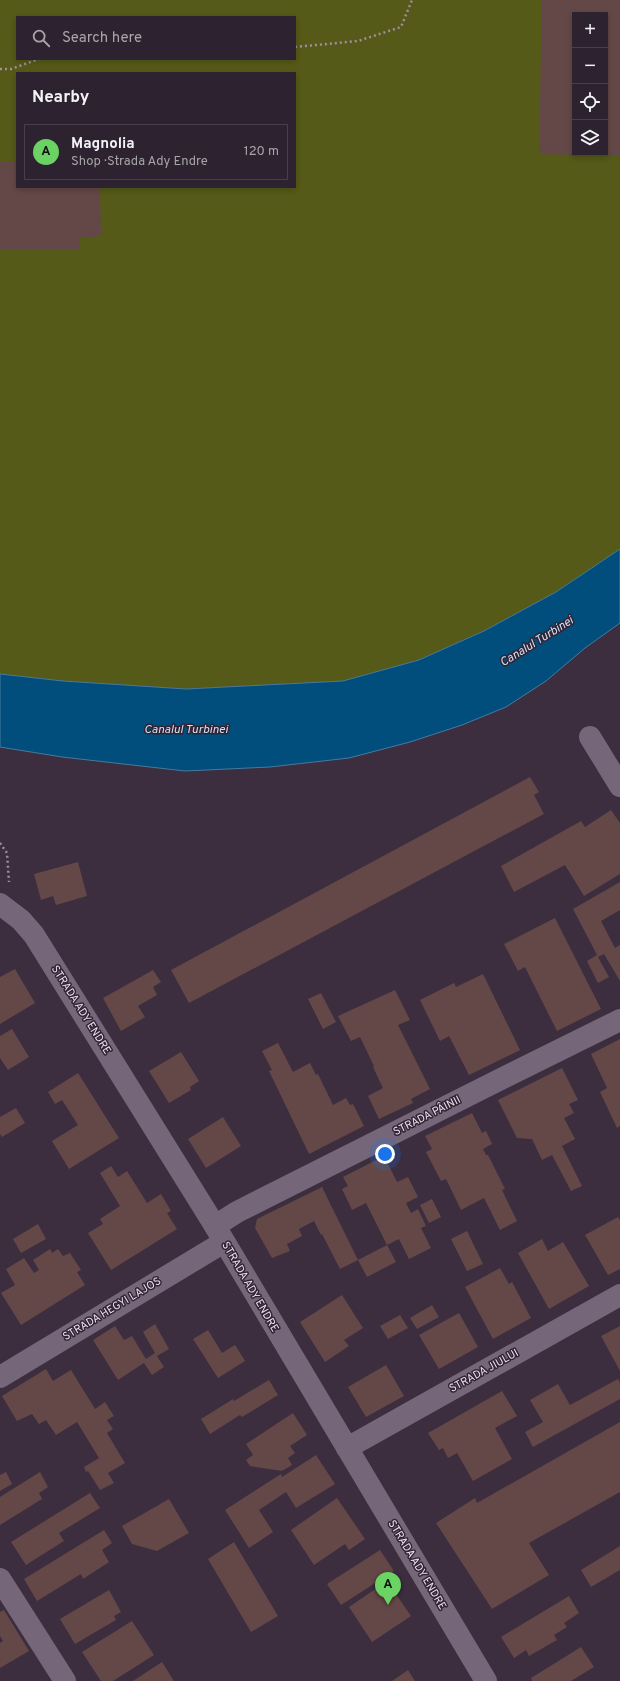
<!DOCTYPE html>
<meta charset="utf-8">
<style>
body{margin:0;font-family:Overpass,sans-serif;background:#392f3b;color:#f1f3f6}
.controls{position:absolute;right:12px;top:12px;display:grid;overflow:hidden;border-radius:0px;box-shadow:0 2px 6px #0003}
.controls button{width:36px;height:36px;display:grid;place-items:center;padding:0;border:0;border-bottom:1px solid #483f4b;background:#2d222f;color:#f1f3f6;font:20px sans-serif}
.you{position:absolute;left:385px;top:1154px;width:14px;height:14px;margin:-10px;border:3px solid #fff;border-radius:50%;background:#1a73e8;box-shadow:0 0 0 6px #1a73e833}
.badge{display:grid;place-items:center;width:26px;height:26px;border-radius:50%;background:#6bd363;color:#111;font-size:13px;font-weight:700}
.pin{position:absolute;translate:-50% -33px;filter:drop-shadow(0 1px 2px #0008)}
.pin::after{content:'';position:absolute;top:21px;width:14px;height:12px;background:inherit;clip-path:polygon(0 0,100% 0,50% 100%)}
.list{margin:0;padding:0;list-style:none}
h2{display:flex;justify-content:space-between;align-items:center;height:52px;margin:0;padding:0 16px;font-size:17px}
h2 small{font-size:13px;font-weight:400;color:#a7a4aa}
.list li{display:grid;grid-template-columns:26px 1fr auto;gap:12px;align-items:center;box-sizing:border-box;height:56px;margin:0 8px 8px;padding:0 8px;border:1px solid #483f4b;border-radius:0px}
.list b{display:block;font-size:15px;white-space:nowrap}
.list p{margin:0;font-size:13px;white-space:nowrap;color:#a7a4aa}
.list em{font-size:13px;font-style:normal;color:#a7a4aa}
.icon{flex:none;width:22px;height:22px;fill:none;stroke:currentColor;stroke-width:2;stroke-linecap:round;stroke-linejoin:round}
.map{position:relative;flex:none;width:620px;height:1681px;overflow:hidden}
.search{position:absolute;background:#2d222f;box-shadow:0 2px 6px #0003;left:16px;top:16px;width:280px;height:44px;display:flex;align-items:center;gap:10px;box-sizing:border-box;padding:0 14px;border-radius:0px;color:#a7a4aa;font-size:15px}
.panel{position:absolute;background:#2d222f;box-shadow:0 2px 6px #0003;left:16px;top:72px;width:280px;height:116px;border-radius:0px}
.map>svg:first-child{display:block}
</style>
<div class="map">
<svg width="620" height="1681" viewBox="0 0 620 1681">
<rect width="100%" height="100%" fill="#3c2d3f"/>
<path fill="#555a18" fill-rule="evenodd" d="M 0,0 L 620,0 L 620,549 L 556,592 L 484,631 L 419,660 L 343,681 L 186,689 L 63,681 L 0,674 ZM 575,15 L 605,15 L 605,153 L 575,153 ZM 17,17 L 295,17 L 295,59 L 17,59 ZM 17,73 L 295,73 L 295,187 L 17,187 Z"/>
<path fill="#014d7c" stroke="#487a9e" d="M 620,549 L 620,623 L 585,648 L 546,681 L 506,707 L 462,725 L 410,742 L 349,758 L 270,767 L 185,771 L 62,757 L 0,747 L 0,674 L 63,681 L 186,689 L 343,681 L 419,660 L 484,631 L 556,592 Z"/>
<g fill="#634847" fill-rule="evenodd">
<path d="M 542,0 L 620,0 L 620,156 L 539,154 ZM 575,15 L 605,15 L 605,153 L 575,153 Z"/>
<path d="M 0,162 L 17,162 L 17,187 L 100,187 L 101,236 L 79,238 L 79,249 L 0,249 Z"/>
<path d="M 530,777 L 539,792 L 534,795 L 544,814 L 189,1003 L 171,970 Z"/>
<path d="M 611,810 L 620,823 L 620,874 L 584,896 L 565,865 L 514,892 L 501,866 L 581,821 L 585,827 Z"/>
<path d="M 78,862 L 87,896 L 56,905 L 53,896 L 41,900 L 34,874 Z"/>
<path d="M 620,882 L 620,910 L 601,921 L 615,948 L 620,945 L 620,981 L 604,954 L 598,957 L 609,977 L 598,983 L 587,961 L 597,955 L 573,909 Z"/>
<path d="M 555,918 L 601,1009 L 557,1031 L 525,967 L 518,971 L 504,944 Z"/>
<path d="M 15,969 L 35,1003 L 0,1024 L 0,977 Z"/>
<path d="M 153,970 L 161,982 L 153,987 L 157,995 L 138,1006 L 145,1017 L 121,1031 L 103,998 Z"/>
<path d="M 483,974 L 520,1050 L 469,1075 L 449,1036 L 440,1041 L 420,1000 L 454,983 L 456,987 Z"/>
<path d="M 395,990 L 410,1020 L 398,1025 L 430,1089 L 411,1099 L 413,1103 L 379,1119 L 368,1096 L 383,1088 L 373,1067 L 374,1066 L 360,1037 L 351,1041 L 338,1016 Z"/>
<path d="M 321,993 L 336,1022 L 323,1029 L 308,999 Z"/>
<path d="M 12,1029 L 29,1057 L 8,1070 L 0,1058 L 0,1036 Z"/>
<path d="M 620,1039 L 620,1126 L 617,1128 L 600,1092 L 607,1088 L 591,1054 Z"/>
<path d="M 278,1043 L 293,1072 L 310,1063 L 316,1075 L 318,1074 L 333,1105 L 346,1098 L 350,1105 L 353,1104 L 364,1126 L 309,1154 L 269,1071 L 272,1070 L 262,1051 Z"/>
<path d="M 181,1052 L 199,1081 L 190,1087 L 191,1090 L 169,1103 L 149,1071 Z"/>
<path d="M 562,1068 L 578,1100 L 569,1104 L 574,1113 L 564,1118 L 575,1139 L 562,1146 L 582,1186 L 571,1191 L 552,1155 L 542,1160 L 532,1139 L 517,1138 L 498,1100 Z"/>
<path d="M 78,1073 L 119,1138 L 69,1169 L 52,1141 L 78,1125 L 62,1100 L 55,1104 L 48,1092 Z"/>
<path d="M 16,1108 L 25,1123 L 2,1137 L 0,1134 L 0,1117 Z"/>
<path d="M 472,1113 L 482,1133 L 486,1131 L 492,1144 L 483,1149 L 486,1155 L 488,1155 L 505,1189 L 502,1190 L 517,1221 L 500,1230 L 484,1198 L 461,1210 L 446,1179 L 441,1181 L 426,1152 L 432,1149 L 425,1136 Z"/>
<path d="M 223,1117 L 241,1146 L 206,1168 L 188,1139 Z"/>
<path d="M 384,1156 L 397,1182 L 408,1177 L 418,1197 L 406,1203 L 411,1213 L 418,1209 L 426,1226 L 421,1228 L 431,1248 L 409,1259 L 399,1239 L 387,1245 L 366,1203 L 352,1210 L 342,1189 L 348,1186 L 343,1177 Z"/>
<path d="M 111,1166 L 118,1177 L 127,1171 L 147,1203 L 161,1194 L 171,1211 L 167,1213 L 177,1229 L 111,1270 L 88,1233 L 103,1224 L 100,1219 L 120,1206 L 100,1173 Z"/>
<path d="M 322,1187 L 358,1260 L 340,1269 L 322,1234 L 321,1235 L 314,1221 L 299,1229 L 302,1236 L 287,1244 L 290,1251 L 272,1258 L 255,1228 L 257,1219 Z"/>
<path d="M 432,1199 L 441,1217 L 429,1223 L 420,1205 Z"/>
<path d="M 618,1217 L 620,1220 L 620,1269 L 608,1275 L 585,1235 Z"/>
<path d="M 38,1224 L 46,1239 L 21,1253 L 13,1239 Z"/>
<path d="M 467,1231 L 483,1264 L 467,1271 L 451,1239 Z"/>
<path d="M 542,1239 L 548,1251 L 563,1242 L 589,1286 L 549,1309 L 518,1253 Z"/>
<path d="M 387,1245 L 396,1262 L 367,1277 L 358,1260 Z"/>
<path d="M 50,1249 L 52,1253 L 58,1249 L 63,1256 L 70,1253 L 81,1270 L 77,1272 L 85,1285 L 21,1325 L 1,1293 L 15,1285 L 6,1269 L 24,1258 L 34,1273 L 39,1270 L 33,1260 Z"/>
<path d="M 500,1268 L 509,1284 L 512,1282 L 531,1318 L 493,1339 L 465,1287 Z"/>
<path d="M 342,1295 L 363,1328 L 344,1340 L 349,1346 L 325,1362 L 300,1322 Z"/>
<path d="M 432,1305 L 439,1317 L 417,1329 L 410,1318 Z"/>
<path d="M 459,1313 L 478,1347 L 439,1369 L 419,1335 Z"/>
<path d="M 400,1315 L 408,1328 L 388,1339 L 380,1326 Z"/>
<path d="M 155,1324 L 169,1349 L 157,1356 L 164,1367 L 152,1375 L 144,1363 L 118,1380 L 93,1340 L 115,1326 L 124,1340 L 132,1336 L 146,1359 L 155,1353 L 143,1332 Z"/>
<path d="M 620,1326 L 620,1371 L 601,1336 Z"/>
<path d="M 208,1330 L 222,1353 L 235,1345 L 245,1361 L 218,1378 L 193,1339 Z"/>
<path d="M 386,1365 L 404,1396 L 366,1417 L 348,1387 Z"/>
<path d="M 46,1369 L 53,1381 L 71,1370 L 95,1409 L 105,1402 L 114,1416 L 107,1420 L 113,1429 L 107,1433 L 125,1463 L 108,1473 L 114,1483 L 100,1490 L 88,1471 L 86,1472 L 84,1467 L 99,1458 L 77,1422 L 56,1435 L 46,1420 L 39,1424 L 32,1414 L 17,1421 L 2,1396 Z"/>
<path d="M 618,1379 L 620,1383 L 620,1399 L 533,1447 L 525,1432 L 543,1422 L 530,1400 L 558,1384 L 570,1405 Z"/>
<path d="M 269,1380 L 278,1395 L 242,1417 L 240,1415 L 210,1434 L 201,1419 L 233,1399 L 234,1401 Z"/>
<path d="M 502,1391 L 517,1416 L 495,1428 L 512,1459 L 473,1481 L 457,1453 L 448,1458 L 443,1448 L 439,1450 L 428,1433 Z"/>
<path d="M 293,1413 L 307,1435 L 290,1446 L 295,1453 L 288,1458 L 292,1465 L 282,1471 L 250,1466 L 246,1460 L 253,1455 L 246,1444 Z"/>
<path d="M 620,1422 L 620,1492 L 529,1543 L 549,1575 L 492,1609 L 436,1523 L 475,1498 L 477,1503 Z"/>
<path d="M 316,1455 L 335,1484 L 296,1508 L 286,1492 L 259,1510 L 273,1532 L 249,1548 L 225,1510 L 281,1474 L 282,1477 Z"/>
<path d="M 6,1472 L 12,1484 L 0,1491 L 0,1475 Z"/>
<path d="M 40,1472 L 48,1487 L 39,1493 L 42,1499 L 0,1525 L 0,1497 Z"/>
<path d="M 90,1493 L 100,1508 L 59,1533 L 64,1541 L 26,1565 L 11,1542 Z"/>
<path d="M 337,1498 L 365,1539 L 349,1550 L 345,1544 L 314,1565 L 291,1530 Z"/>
<path d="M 169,1499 L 189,1533 L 157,1551 L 132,1544 L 122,1526 Z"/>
<path d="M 104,1530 L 112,1543 L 102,1550 L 109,1562 L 83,1579 L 81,1574 L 37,1601 L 24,1579 Z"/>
<path d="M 234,1542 L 278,1616 L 251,1632 L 208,1559 Z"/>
<path d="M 620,1546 L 620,1570 L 591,1587 L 581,1570 Z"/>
<path d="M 380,1550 L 394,1571 L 341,1605 L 327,1584 Z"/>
<path d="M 387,1581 L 411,1616 L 372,1642 L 349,1607 Z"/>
<path d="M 109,1590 L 121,1612 L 114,1616 L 116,1620 L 75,1644 L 60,1619 Z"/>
<path d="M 569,1596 L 579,1613 L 564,1623 L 567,1627 L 554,1635 L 557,1640 L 529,1656 L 526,1650 L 514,1658 L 501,1637 Z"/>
<path d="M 4,1610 L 29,1651 L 0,1668 L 0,1643 L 3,1641 L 0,1636 L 0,1612 Z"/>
<path d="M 132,1621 L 154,1655 L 113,1681 L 101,1681 L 82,1652 Z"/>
<path d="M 581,1647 L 594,1667 L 571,1681 L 532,1681 L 531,1678 Z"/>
<path d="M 162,1662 L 174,1681 L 133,1681 Z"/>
<path d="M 408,1670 L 415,1681 L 392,1681 Z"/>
</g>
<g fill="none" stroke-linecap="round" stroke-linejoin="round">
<g stroke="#9c909f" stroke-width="2.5" stroke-dasharray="2 3" stroke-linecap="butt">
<path d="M 295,47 L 358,41 L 401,27 L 412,0"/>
<path d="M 0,69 L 11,69 L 39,59"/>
<path d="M 0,843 L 7,853 L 9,882"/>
</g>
<g stroke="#76667a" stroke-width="22">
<path d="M 590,737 L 620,786"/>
<path d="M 0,904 L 21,920 L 34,935 L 215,1226 L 486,1681"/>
<path d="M 215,1226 L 237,1212 L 495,1082 L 620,1020"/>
<path d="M 0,1377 L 224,1242"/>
<path d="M 347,1448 L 620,1295"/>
<path d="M 0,1579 L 65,1681"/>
</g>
</g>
<g text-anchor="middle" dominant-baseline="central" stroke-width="3" stroke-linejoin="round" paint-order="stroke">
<g font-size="11" fill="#ece2ee" stroke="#322335">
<text transform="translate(81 1010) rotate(58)">STRADA ADY ENDRE</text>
<text transform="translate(427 1116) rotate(-27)">STRADA PÂINII</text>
<text transform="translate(250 1287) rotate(60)">STRADA ADY ENDRE</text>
<text transform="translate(112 1309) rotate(-31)">STRADA HEGYI LAJOS</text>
<text transform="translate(484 1371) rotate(-29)">STRADA JIULUI</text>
<text transform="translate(417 1565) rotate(59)">STRADA ADY ENDRE</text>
</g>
<g font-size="12" font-style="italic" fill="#cfe2f4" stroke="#322335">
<text transform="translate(537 642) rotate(-32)">Canalul Turbinei</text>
<text x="186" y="730">Canalul Turbinei</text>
</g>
</g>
</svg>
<div class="controls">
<button>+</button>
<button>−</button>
<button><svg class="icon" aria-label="locate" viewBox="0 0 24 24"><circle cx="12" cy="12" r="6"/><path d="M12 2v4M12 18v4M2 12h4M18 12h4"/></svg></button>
<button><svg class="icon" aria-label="layers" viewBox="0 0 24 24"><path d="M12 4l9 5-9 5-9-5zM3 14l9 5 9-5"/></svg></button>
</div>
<div class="you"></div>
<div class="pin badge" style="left:388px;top:1605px">A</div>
<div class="search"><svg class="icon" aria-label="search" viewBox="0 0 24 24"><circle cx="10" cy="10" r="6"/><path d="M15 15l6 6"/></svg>Search here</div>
<section class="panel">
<h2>Nearby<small></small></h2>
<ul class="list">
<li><span class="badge">A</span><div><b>Magnolia</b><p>Shop · Strada Ady Endre</p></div><em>120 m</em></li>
</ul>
</section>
</div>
